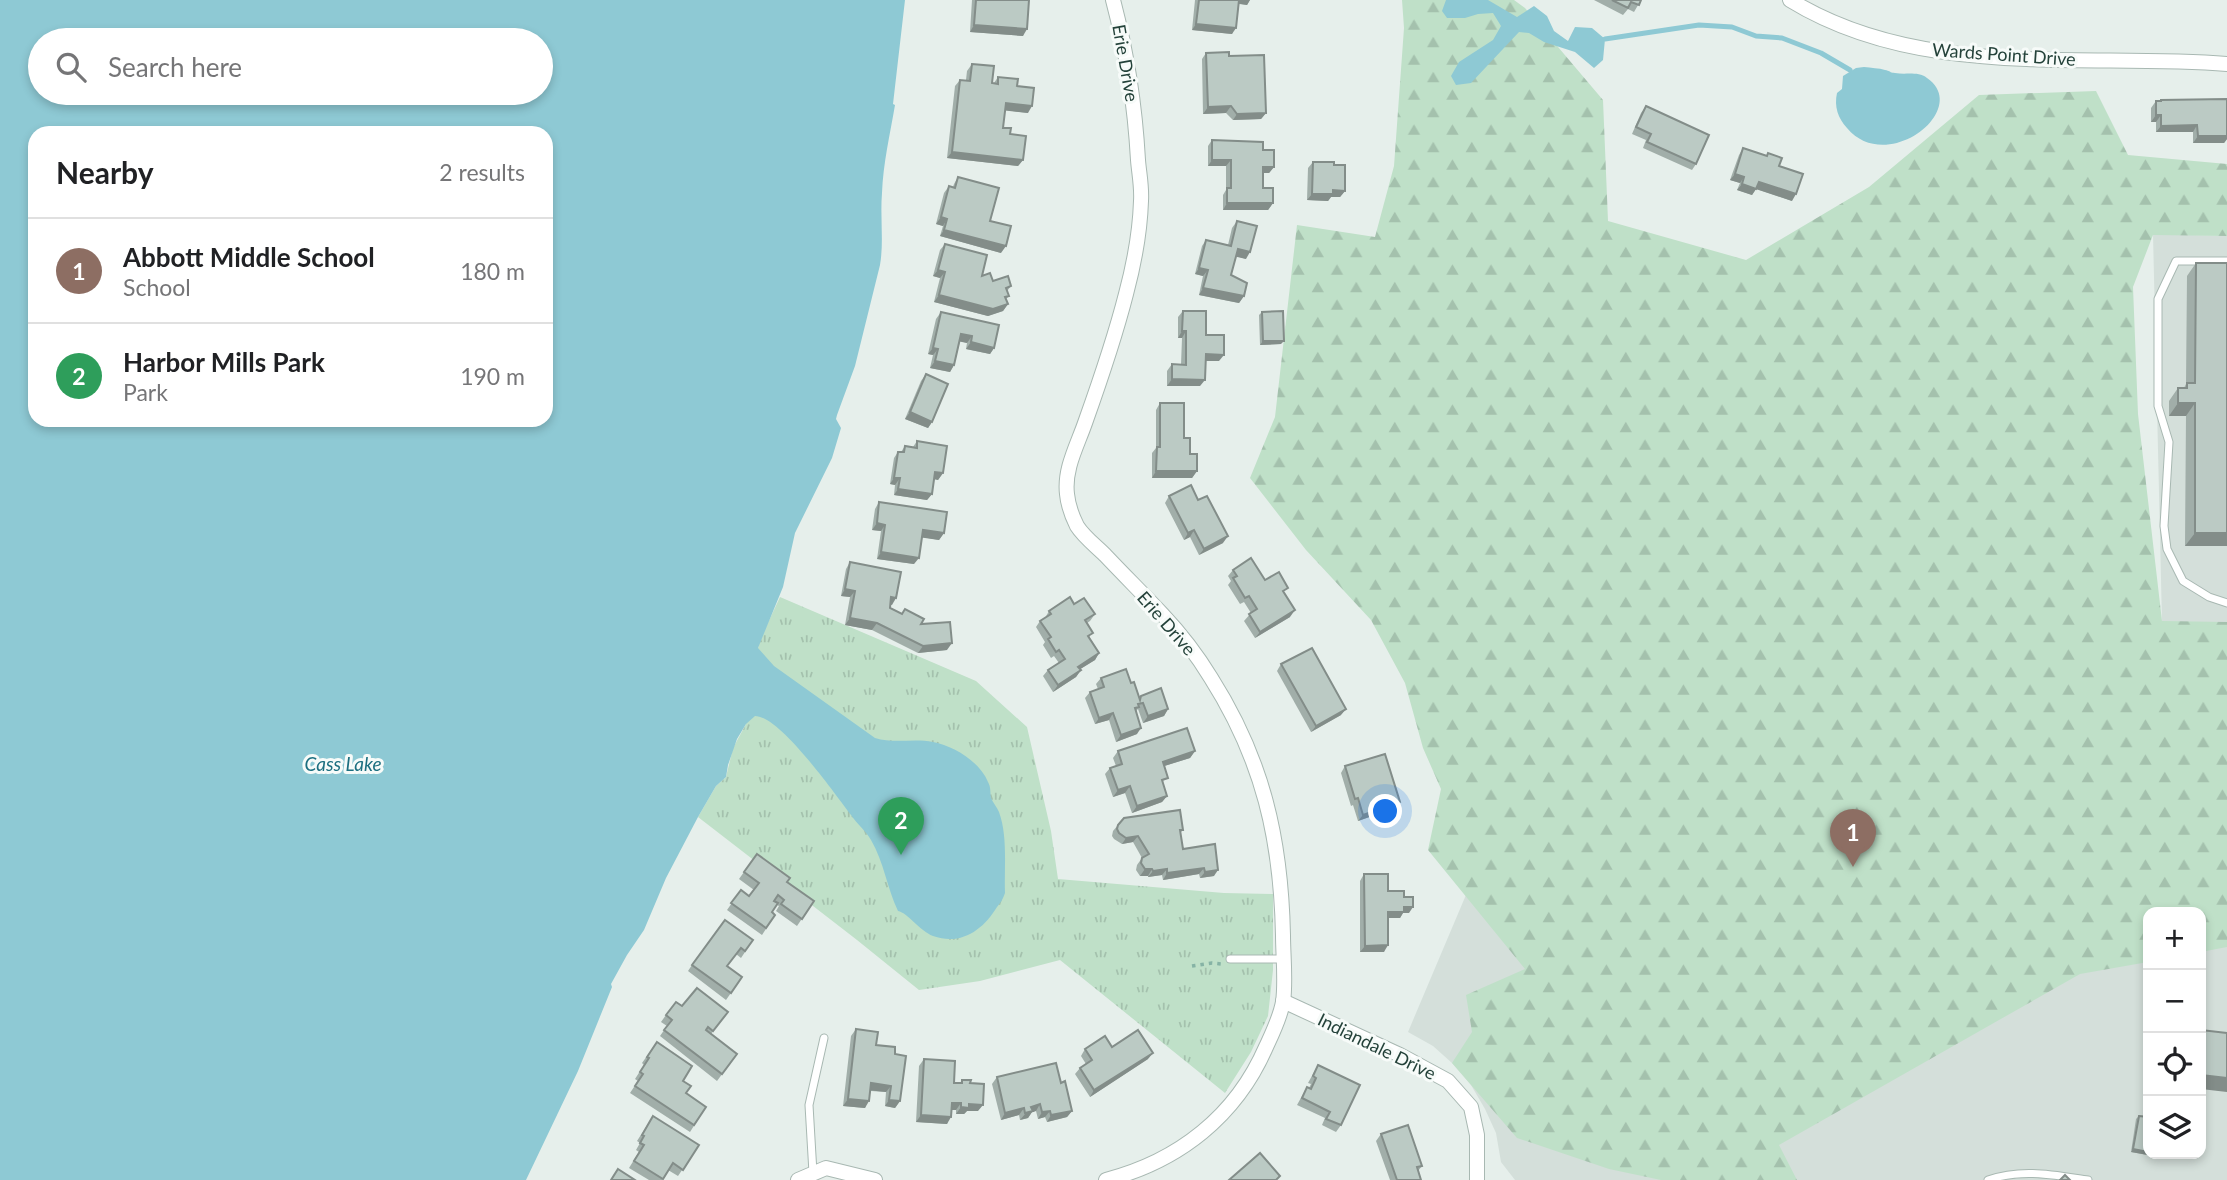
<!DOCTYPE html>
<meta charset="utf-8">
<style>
body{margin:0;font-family:Lato,sans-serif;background:#f2f2f2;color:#202124}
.controls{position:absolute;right:21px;bottom:21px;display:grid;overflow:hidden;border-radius:14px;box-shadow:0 4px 10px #0003}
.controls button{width:63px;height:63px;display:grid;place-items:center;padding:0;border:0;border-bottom:2px solid #e0e0e0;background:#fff;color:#202124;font:35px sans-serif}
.you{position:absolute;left:1386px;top:812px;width:24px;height:24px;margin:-18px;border:5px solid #fff;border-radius:50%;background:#1a73e8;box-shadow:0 0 0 10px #1a73e833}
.badge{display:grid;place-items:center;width:46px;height:46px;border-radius:50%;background:#2563eb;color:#fff;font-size:23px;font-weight:700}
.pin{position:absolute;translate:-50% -58px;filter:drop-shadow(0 2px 4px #0008)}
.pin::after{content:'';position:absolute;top:37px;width:24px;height:21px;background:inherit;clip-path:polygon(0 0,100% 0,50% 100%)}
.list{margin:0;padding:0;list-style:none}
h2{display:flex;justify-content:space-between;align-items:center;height:91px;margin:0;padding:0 28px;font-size:30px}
h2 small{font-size:23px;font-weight:400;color:#757577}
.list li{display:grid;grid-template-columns:46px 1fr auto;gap:21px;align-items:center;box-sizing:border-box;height:105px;padding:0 28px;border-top:2px solid #e0e0e0}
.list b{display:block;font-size:26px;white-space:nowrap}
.list p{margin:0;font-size:23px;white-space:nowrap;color:#757577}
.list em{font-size:23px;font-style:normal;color:#757577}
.icon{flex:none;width:38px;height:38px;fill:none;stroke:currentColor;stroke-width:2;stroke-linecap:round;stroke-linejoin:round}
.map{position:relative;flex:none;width:2227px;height:1180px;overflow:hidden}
.search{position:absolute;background:#fff;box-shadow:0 4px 10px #0003;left:28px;top:28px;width:525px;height:77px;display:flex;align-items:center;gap:18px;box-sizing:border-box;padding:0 24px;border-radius:38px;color:#757577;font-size:26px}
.panel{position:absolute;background:#fff;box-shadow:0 4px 10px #0003;left:28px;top:126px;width:525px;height:301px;border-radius:21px}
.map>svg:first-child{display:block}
</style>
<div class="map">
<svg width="2227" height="1180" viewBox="0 0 2227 1180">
<defs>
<pattern id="forest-firs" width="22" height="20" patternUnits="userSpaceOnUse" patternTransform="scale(1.75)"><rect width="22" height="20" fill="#bfe0c8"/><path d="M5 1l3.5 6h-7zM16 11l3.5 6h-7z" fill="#a4c1ad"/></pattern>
<pattern id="park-tufts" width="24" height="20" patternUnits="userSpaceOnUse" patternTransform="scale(1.75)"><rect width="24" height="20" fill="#bfe0c8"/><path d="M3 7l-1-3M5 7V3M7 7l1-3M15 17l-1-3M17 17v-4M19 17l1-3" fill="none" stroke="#a4c1ad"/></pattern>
</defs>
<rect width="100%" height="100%" fill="#e6efeb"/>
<path fill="#d4dfda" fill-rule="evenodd" d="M 2153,234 L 2227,236 L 2227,622 L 2163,622 L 2227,822 L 2227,1180 L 1515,1180 L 1501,1162 L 1496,1133 L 1485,1109 L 1471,1085 L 1452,1063 L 1433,1046 L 1408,1032 L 1581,623 L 2162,622 ZM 2148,912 L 2201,912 L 2201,1154 L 2148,1154 Z"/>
<path fill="url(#forest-firs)" d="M 1402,0 L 1514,0 L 1525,8 L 1603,100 L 1608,221 L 1746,260 L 1869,187 L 1979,95 L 2096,91 L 2128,155 L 2227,164 L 2227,236 L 2153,235 L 2133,287 L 2138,414 L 2162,621 L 2227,622 L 2227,947 L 2201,952 L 2201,912 L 2148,912 L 2148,962 L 2080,974 L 1779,1145 L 1797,1180 L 1661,1180 L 1609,1169 L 1517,1138 L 1452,1063 L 1472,1032 L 1466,995 L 1525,969 L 1428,850 L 1441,789 L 1423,748 L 1405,683 L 1371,620 L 1306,550 L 1250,478 L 1275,417 L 1297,225 L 1375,237 L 1394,166 L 1404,28 Z"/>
<path fill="url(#park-tufts)" d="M 780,597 L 976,681 L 1027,727 L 1051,831 L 1058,879 L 1224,893 L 1273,894 L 1273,970 L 1268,1016 L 1251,1052 L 1225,1093 L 1060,960 L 980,981 L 919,990 L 857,940 L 698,817 L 716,786 L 726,777 L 733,748 L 746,724 L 759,642 Z"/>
<g fill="#8ec9d4" fill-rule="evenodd">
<path d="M 0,0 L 905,0 L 893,104 L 895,105 C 890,134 883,164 882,193 C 880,217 884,242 880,265 L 855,366 L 837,415 L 836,419 L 841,428 L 832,458 L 795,533 L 783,587 L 758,648 L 774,666 L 875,738 C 894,744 914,738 933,742 C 954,746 980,762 988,782 C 991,787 990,792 991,798 C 993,803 997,807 999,812 C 1008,837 1004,867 1005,893 C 1003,899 1001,902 997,907 C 983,930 961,946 933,936 C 920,931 908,913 898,911 C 887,888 884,862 871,840 C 866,831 857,824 851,815 C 835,794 780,716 755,716 L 746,724 L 737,739 L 728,765 L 726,777 L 716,786 L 698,817 L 666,878 L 644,930 L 627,955 L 611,984 L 612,987 L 578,1071 L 526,1180 L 0,1180 ZM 541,40 L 541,93 L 40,93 L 40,40 ZM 546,133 L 546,420 L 35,420 L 35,133 Z"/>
<path d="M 1446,0 L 1488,0 L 1517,17 L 1534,6 L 1547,16 L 1554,31 L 1568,41 L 1575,27 L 1592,28 L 1605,39 L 1603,60 L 1594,68 L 1575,52 L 1544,42 L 1529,33 L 1519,32 L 1471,83 L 1456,85 L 1451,76 L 1459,62 L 1493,40 L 1501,26 L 1493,13 L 1478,14 L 1465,18 L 1447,18 L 1442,11 Z"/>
<path d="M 1864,67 C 1871,68 1879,68 1885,70 C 1894,72 1887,72 1895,73 C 1906,75 1918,71 1927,78 C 1972,109 1887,176 1847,128 C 1838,118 1834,107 1837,93 L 1842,89 L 1843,76 L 1856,68 Z"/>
</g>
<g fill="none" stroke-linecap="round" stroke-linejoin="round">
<path stroke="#8ec9d4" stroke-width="5" d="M 1605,39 L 1699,25 L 1732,27 L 1756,36 L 1782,38 L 1821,53 L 1850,70"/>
<defs>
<g id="lane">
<path d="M 2227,261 L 2176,261 L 2158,299 L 2158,406 L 2169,442 L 2164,526 L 2167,549 L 2183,581 L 2209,597 L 2227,603"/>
<path d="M 1230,959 L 1283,959"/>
<path d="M 813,1173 L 809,1105 L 824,1038"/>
<path d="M 1988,1180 C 2022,1168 2054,1175 2088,1180"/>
</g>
<g id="street">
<path d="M 1790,0 C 1920,80 2082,53 2227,64"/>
<path d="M 1283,1001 L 1400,1055 L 1448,1081 L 1471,1107 L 1477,1135 L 1477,1180"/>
<path d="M 798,1180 L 826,1168 L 875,1180"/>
<path d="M 1106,1180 C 1179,1161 1236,1116 1266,1047 C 1273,1032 1280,1018 1283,1002 C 1286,981 1283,956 1283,935 C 1281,839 1263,760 1211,678 C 1197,655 1180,633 1162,614 C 1143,594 1124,575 1105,555 C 1096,546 1084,537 1077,526 C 1072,516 1068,505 1067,494 C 1064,469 1077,446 1085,423 C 1100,381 1115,337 1126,294 C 1134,264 1140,232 1141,201 C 1142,187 1139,173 1138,160 C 1135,106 1127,53 1113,0"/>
</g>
</defs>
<use href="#lane" stroke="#a8b8b2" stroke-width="9"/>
<use href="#street" stroke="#a8b8b2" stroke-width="16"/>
<path stroke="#86b3a5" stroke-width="3.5" stroke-dasharray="3.5 5" stroke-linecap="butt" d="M 1192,966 L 1212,963 L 1221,964"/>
<use href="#lane" stroke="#fff" stroke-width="7"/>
<use href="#street" stroke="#fff" stroke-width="14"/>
</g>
<g fill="#a1aea9">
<path d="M 972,0 L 1029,0 L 1023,36 L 970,32 Z"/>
<path d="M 1195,0 L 1250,0 L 1247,5 L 1239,4 L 1232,34 L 1192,30 Z"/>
<path d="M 1594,0 L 1641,0 L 1634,12 L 1628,9 L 1623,15 Z"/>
<path d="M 1206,53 L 1229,56 L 1266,113 L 1261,119 L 1233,120 L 1226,113 L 1203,114 L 1202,59 Z"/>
<path d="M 972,64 L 992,83 L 994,83 L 998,77 L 1017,86 L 1028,113 L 1005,110 L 1003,128 L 1023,160 L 1018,166 L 947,158 L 955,86 L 960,80 L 966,80 L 967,71 Z"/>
<path d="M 2227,99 L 2227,139 L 2224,143 L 2193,143 L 2193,132 L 2156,132 L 2156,122 L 2151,122 L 2151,108 L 2156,101 L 2159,101 L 2161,100 Z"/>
<path d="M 1646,106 L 1696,164 L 1692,170 L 1643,148 L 1646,140 L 1632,134 L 1641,113 Z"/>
<path d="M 1212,140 L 1263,150 L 1274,167 L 1269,173 L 1263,173 L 1263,188 L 1273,203 L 1268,210 L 1223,210 L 1223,195 L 1226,190 L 1226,166 L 1208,166 L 1208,146 Z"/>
<path d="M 1743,148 L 1766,156 L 1768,153 L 1779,166 L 1792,201 L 1756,189 L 1752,195 L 1737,190 L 1740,183 L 1730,180 L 1739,155 Z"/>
<path d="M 1313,162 L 1334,165 L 1345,191 L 1340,197 L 1331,197 L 1328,201 L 1307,200 L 1308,168 Z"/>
<path d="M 958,177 L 990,221 L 1001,253 L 940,236 L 943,226 L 936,224 L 944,193 L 949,186 L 953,187 L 954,184 Z"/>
<path d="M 1237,221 L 1246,259 L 1236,256 L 1231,275 L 1244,296 L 1239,303 L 1199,295 L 1203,276 L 1195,274 L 1202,246 L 1206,240 L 1228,245 L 1232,228 Z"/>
<path d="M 945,244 L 982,276 L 993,281 L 1011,286 L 1007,291 L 1009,296 L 1006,299 L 1008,304 L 1003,311 L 988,316 L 934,302 L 940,278 L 933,276 L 940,250 Z"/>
<path d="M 2196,263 L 2227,546 L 2185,546 L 2186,416 L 2169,416 L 2169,401 L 2178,388 L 2184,388 L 2186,384 L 2187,276 Z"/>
<path d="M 1183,311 L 1206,335 L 1219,361 L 1205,361 L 1200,386 L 1167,386 L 1167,371 L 1172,364 L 1181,365 L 1182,338 L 1178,338 L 1178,317 Z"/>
<path d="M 941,312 L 994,348 L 990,354 L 966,349 L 967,343 L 960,341 L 954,365 L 950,372 L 930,368 L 933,355 L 928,354 L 936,319 Z"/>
<path d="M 1262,312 L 1281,344 L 1260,345 L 1259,315 Z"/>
<path d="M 926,374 L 932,422 L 928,428 L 905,419 L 921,381 Z"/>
<path d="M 1160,403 L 1184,438 L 1197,471 L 1192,478 L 1152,478 L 1152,453 L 1156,448 L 1156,410 Z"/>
<path d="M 917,441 L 943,473 L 938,480 L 934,479 L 932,494 L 927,500 L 894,495 L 895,485 L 890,484 L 894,458 L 898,452 L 901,452 L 905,446 L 913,447 Z"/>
<path d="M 1169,496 L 1198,500 L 1223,543 L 1199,555 L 1190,537 L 1184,540 L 1165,503 Z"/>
<path d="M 879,502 L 944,533 L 939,540 L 922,537 L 914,564 L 877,559 L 881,531 L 872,530 L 875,509 Z"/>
<path d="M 850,562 L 892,605 L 890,604 L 890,608 L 902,614 L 905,609 L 947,650 L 918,653 L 872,630 L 845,625 L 850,597 L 841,596 L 846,569 Z"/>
<path d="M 1233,570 L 1265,580 L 1284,593 L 1290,617 L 1255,638 L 1244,621 L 1251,613 L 1244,602 L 1240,604 L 1228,585 L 1231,581 L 1228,576 Z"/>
<path d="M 1074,604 L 1095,614 L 1090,621 L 1087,623 L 1090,638 L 1099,653 L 1095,660 L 1080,669 L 1081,670 L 1076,677 L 1053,692 L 1043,676 L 1048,670 L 1059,663 L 1054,656 L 1051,658 L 1043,645 L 1045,642 L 1036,627 L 1040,621 L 1045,618 L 1049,611 Z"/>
<path d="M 1281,664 L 1341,715 L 1311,732 L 1277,671 Z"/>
<path d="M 1101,678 L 1131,683 L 1140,697 L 1141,696 L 1168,709 L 1164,716 L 1143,723 L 1138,709 L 1137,710 L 1136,712 L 1137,734 L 1116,742 L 1109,720 L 1095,724 L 1085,698 L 1090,692 L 1098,689 L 1096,684 Z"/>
<path d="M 1118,751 L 1195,751 L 1190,758 L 1164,766 L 1163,784 L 1167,796 L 1162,802 L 1132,813 L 1125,793 L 1113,797 L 1105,774 L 1110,768 L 1116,766 L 1113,758 Z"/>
<path d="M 1345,766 L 1400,802 L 1395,808 L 1358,821 L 1353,805 L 1351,806 L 1341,773 Z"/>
<path d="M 1118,825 L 1183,830 L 1180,833 L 1183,849 L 1214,876 L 1200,878 L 1199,874 L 1163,880 L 1162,875 L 1148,877 L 1148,876 L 1140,876 L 1136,870 L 1137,865 L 1142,858 L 1133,842 L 1122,844 L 1114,839 L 1112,836 L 1113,831 Z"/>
<path d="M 744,872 L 787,882 L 814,901 L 797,926 L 776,911 L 779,906 L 777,905 L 772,912 L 775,915 L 762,935 L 727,910 L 741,890 L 749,896 L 754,890 L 739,879 Z"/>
<path d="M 1364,874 L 1388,891 L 1404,897 L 1409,913 L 1403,913 L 1400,918 L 1388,918 L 1384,952 L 1360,952 L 1360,881 Z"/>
<path d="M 753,940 L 741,958 L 736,954 L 727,966 L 742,977 L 726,1000 L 688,971 L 692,965 Z"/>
<path d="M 682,1006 L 728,1012 L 711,1034 L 737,1054 L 717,1081 L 660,1036 L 667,1026 L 661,1022 L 666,1015 Z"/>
<path d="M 856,1029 L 876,1045 L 895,1054 L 900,1101 L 895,1108 L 885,1106 L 886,1092 L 871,1091 L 865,1108 L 843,1106 L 851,1036 Z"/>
<path d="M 657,1042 L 683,1081 L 686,1093 L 706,1107 L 690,1132 L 630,1093 L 638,1081 L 635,1079 L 644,1065 L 642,1063 Z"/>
<path d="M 1112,1047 L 1148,1059 L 1090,1097 L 1075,1074 L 1080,1068 L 1086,1064 L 1081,1056 L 1085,1049 Z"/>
<path d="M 924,1059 L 954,1083 L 960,1083 L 962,1080 L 970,1083 L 978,1111 L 967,1111 L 964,1114 L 956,1114 L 956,1110 L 952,1110 L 947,1124 L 916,1122 L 919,1066 Z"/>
<path d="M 1318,1065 L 1341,1125 L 1336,1132 L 1322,1125 L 1325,1118 L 1297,1105 L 1307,1087 L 1309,1088 L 1311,1084 L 1308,1083 Z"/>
<path d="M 997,1077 L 1061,1083 L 1072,1111 L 1067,1117 L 1047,1122 L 1045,1117 L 1038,1119 L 1036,1111 L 1032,1112 L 1028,1118 L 1020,1120 L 1019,1115 L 1001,1120 L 992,1084 Z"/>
<path d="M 653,1116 L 699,1145 L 678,1176 L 668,1170 L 662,1180 L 649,1180 L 629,1168 L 639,1152 L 636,1150 L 640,1143 L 637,1141 Z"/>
<path d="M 2139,1116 L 2172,1156 L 2170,1159 L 2131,1152 L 2136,1119 Z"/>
<path d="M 1381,1134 L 1422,1166 L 1418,1171 L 1421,1180 L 1390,1180 L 1376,1141 Z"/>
</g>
<g fill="#838d89">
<path d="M 1237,0 L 1250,0 L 1247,5 L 1235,3 Z"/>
<path d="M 1196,24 L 1236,28 L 1232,34 L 1192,30 Z"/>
<path d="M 974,25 L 1027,29 L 1023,36 L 970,32 Z"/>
<path d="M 1006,103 L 1032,106 L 1028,113 L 1001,110 Z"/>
<path d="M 1231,106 L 1226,113 L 1203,114 L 1208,107 Z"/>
<path d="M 1266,113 L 1261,119 L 1233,120 L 1237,114 Z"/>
<path d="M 2156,115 L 2161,115 L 2156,122 L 2151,122 Z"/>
<path d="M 2197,125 L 2193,132 L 2156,132 L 2161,126 Z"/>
<path d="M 2198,136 L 2227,136 L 2227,139 L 2224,143 L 2193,143 Z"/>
<path d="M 952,152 L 1023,160 L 1018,166 L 947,158 Z"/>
<path d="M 1212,160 L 1231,160 L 1226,166 L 1208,166 Z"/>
<path d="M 1263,167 L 1274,167 L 1269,173 L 1258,173 Z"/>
<path d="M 1735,174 L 1744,177 L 1740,183 L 1730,180 Z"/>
<path d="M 1759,182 L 1796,194 L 1792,201 L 1756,189 L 1752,195 L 1737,190 L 1742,184 Z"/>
<path d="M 1333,190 L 1345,191 L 1340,197 L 1331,197 L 1328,201 L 1307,200 L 1312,194 Z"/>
<path d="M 1227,203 L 1273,203 L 1268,210 L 1223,210 Z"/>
<path d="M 941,217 L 947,219 L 943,226 L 936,224 Z"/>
<path d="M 944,230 L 1006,246 L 1001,253 L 940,236 Z"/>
<path d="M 1238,249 L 1250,252 L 1246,259 L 1233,256 Z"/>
<path d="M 1199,268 L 1208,270 L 1203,276 L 1195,274 Z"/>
<path d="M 938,270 L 945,272 L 940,278 L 933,276 Z"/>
<path d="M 1203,288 L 1244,296 L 1239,303 L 1199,295 Z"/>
<path d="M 939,295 L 1008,304 L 1003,311 L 988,316 L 934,302 Z"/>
<path d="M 1182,331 L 1186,331 L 1182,338 L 1178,338 Z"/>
<path d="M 961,334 L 972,336 L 967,343 L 957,341 Z"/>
<path d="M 1263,341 L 1284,341 L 1281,344 L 1260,345 Z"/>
<path d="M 971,342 L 994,348 L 990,354 L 966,349 Z"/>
<path d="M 933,348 L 938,349 L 933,355 L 928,354 Z"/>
<path d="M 1206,354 L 1224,355 L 1219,361 L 1201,361 Z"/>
<path d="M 935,361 L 954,365 L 950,372 L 930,368 Z"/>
<path d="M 1172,379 L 1205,380 L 1200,386 L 1167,386 Z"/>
<path d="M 2178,403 L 2195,403 L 2186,416 L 2169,416 Z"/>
<path d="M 910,412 L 932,422 L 928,428 L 905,419 Z"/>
<path d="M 1156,471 L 1197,471 L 1192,478 L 1152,478 Z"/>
<path d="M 935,472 L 943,473 L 938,480 L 930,478 Z"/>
<path d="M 894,478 L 900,478 L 895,485 L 890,484 Z"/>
<path d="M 898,489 L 932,494 L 927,500 L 894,495 Z"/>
<path d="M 877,523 L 885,525 L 881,531 L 872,530 Z"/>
<path d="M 923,530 L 944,533 L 939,540 L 918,537 Z"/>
<path d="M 1194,530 L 1190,537 L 1184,540 L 1188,533 Z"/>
<path d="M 2195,533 L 2227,533 L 2227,546 L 2185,546 Z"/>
<path d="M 1228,536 L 1223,543 L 1199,555 L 1204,549 Z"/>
<path d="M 881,552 L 919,558 L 914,564 L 877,559 Z"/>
<path d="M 845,589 L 855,591 L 850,597 L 841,596 Z"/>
<path d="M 891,597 L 896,598 L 892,605 L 887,604 Z"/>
<path d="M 1295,610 L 1290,617 L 1255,638 L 1260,632 Z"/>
<path d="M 850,618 L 877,623 L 872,630 L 845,625 Z"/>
<path d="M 952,643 L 947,650 L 918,653 L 923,646 Z"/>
<path d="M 1099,653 L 1095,660 L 1074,673 L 1078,667 Z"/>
<path d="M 1081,670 L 1076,677 L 1053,692 L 1058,685 Z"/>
<path d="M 1168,709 L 1164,716 L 1143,723 L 1148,716 Z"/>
<path d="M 1346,709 L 1341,715 L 1311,732 L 1316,726 Z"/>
<path d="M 1113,713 L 1109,720 L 1095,724 L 1099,718 Z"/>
<path d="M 1141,728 L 1137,734 L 1116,742 L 1121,735 Z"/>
<path d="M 1195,751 L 1190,758 L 1158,768 L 1163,762 Z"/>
<path d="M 1130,786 L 1125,793 L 1113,797 L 1118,790 Z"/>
<path d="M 1167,796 L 1162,802 L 1132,813 L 1137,806 Z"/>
<path d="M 1400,802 L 1395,808 L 1358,821 L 1363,815 Z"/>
<path d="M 1138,836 L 1133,842 L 1122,844 L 1126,838 Z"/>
<path d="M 1204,868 L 1199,874 L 1163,880 L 1167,873 Z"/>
<path d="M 1145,869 L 1152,869 L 1148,876 L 1140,876 Z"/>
<path d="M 1167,869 L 1162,875 L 1148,877 L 1153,871 Z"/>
<path d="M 1218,870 L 1214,876 L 1200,878 L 1205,872 Z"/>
<path d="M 1404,907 L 1413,907 L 1409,913 L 1403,913 L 1400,918 L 1383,918 L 1388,912 Z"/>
<path d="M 1388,945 L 1384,952 L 1360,952 L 1365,946 Z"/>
<path d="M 1153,1053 L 1148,1059 L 1090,1097 L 1094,1090 Z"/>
<path d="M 2201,1075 L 2227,1078 L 2227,1092 L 2201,1089 Z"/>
<path d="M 871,1083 L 891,1086 L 886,1092 L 867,1090 Z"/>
<path d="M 848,1099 L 869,1101 L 865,1108 L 843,1106 Z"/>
<path d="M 889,1100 L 900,1101 L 895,1108 L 885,1106 Z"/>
<path d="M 952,1103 L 961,1103 L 956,1110 L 948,1110 Z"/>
<path d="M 969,1104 L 983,1105 L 978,1111 L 967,1111 L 964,1114 L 956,1114 L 961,1107 Z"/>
<path d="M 1040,1104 L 1036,1111 L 1032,1112 L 1028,1118 L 1020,1120 L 1031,1107 Z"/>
<path d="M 1024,1108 L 1019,1115 L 1001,1120 L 1005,1113 Z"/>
<path d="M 1050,1111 L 1045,1117 L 1038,1119 L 1042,1112 Z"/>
<path d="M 1072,1111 L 1067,1117 L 1047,1122 L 1051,1115 Z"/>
<path d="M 921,1115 L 951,1117 L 947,1124 L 916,1122 Z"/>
<path d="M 2133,1149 L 2148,1152 L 2148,1154 L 2161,1154 L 2172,1156 L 2170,1159 L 2131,1152 Z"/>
</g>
<g fill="#bbcac4" stroke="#838d89" stroke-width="2">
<path d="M 976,0 L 1029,0 L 1027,29 L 974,25 Z"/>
<path d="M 1199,0 L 1239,0 L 1236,28 L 1196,24 Z"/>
<path d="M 1612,0 L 1641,0 L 1639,5 L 1631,2 L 1628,8 Z"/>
<path d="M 1229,52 L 1229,56 L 1264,55 L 1266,113 L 1237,114 L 1231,106 L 1208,107 L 1206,53 Z"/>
<path d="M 972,64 L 994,66 L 992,83 L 998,84 L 998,77 L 1018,79 L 1017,86 L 1034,88 L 1032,106 L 1006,103 L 1003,128 L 1011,128 L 1010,134 L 1026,136 L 1023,160 L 952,152 L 960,80 L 970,81 Z"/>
<path d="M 2227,99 L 2227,136 L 2198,136 L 2197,125 L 2161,126 L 2161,115 L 2156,115 L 2156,101 L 2161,101 L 2161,100 Z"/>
<path d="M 1646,106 L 1709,135 L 1696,164 L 1647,142 L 1651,134 L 1636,127 Z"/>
<path d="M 1212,140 L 1263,142 L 1263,150 L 1274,150 L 1274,167 L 1263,167 L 1263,188 L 1273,188 L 1273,203 L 1227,203 L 1227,188 L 1231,188 L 1231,160 L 1212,160 Z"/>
<path d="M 1743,148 L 1767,156 L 1768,153 L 1782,158 L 1779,166 L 1803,174 L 1796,194 L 1759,182 L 1756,189 L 1742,184 L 1744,177 L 1735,174 Z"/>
<path d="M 1313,162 L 1334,162 L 1334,165 L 1345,165 L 1345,191 L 1333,190 L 1333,194 L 1312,194 Z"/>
<path d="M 958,177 L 999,188 L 990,221 L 1011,226 L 1006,246 L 944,230 L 947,219 L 941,217 L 949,186 L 955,188 Z"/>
<path d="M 1237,221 L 1257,226 L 1250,252 L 1238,249 L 1231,275 L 1247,283 L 1244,296 L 1203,288 L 1208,270 L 1199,268 L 1206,240 L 1231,246 Z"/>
<path d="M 945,244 L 987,255 L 982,276 L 990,273 L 993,281 L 1008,276 L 1011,286 L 1006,288 L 1009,296 L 1005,297 L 1008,304 L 993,309 L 939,295 L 945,272 L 938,270 Z"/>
<path d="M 2196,263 L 2227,263 L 2227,533 L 2195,533 L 2195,403 L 2178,403 L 2178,388 L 2187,388 L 2187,383 L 2195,383 Z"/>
<path d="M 1183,311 L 1206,311 L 1206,335 L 1224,335 L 1224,355 L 1206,354 L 1205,380 L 1172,379 L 1172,364 L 1186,365 L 1186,331 L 1182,331 Z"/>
<path d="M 1283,311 L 1284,341 L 1263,341 L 1262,312 Z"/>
<path d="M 941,312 L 999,325 L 994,348 L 971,342 L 972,336 L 961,334 L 954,365 L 935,361 L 938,349 L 933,348 Z"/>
<path d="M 926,374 L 948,384 L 932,422 L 910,412 Z"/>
<path d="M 1160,403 L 1184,403 L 1184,438 L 1190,438 L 1190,454 L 1197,454 L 1197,471 L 1156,471 L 1157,447 L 1160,447 Z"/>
<path d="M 917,441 L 947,446 L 943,473 L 935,472 L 932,494 L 898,489 L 900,478 L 894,478 L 898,452 L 904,452 L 905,446 L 917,448 Z"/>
<path d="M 1191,485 L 1198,500 L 1207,496 L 1228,536 L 1204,549 L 1194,530 L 1188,533 L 1169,496 Z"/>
<path d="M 879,502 L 947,512 L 944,533 L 923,530 L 919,558 L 881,552 L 885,525 L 877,523 Z"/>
<path d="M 1251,558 L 1265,580 L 1279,572 L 1288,588 L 1283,591 L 1295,610 L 1260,632 L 1249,614 L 1257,609 L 1249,596 L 1245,598 L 1233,578 L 1237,576 L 1233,570 Z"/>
<path d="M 850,562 L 901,572 L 896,598 L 891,597 L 890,608 L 902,614 L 905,609 L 924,619 L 921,624 L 950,622 L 952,643 L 923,646 L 877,623 L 850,618 L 855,591 L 845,589 Z"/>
<path d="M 1070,597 L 1074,604 L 1084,598 L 1095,614 L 1085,620 L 1093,633 L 1088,636 L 1099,653 L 1078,667 L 1081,670 L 1058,685 L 1048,670 L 1065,659 L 1059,650 L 1056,652 L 1048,639 L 1051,637 L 1040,621 L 1051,614 L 1049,611 Z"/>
<path d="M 1312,648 L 1346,709 L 1316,726 L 1281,664 Z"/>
<path d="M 1126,669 L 1131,683 L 1134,682 L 1140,700 L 1141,696 L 1161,688 L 1168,709 L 1148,716 L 1143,703 L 1138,704 L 1139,707 L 1135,708 L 1141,728 L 1121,735 L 1113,713 L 1099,718 L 1090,692 L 1104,687 L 1101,678 Z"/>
<path d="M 1187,728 L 1195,751 L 1163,762 L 1168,778 L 1162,780 L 1167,796 L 1137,806 L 1130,786 L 1118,790 L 1110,768 L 1122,764 L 1118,751 Z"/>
<path d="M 1385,754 L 1400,802 L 1363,815 L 1358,798 L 1355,799 L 1345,766 Z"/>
<path d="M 1180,810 L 1183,830 L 1180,830 L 1183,849 L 1215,844 L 1218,870 L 1205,872 L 1204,868 L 1167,873 L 1167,869 L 1153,871 L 1152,869 L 1145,869 L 1141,863 L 1142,858 L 1149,854 L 1138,836 L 1126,838 L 1119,833 L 1117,829 L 1118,825 L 1124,818 Z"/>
<path d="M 757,854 L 790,878 L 787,882 L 814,901 L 802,919 L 781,904 L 784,900 L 778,895 L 774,901 L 778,903 L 772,912 L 775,915 L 766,928 L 731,903 L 741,890 L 749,896 L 759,883 L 744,872 Z"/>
<path d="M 1364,874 L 1388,874 L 1388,891 L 1404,891 L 1404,897 L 1413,897 L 1413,907 L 1404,907 L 1404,912 L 1388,912 L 1388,945 L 1365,946 Z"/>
<path d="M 725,920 L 753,940 L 745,951 L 741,948 L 727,966 L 742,977 L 731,993 L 692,965 Z"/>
<path d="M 697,988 L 728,1012 L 713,1031 L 708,1027 L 706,1030 L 737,1054 L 722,1074 L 664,1030 L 672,1020 L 666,1015 L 676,1002 L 682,1006 Z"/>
<path d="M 856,1029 L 878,1032 L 876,1045 L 895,1047 L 895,1054 L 906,1056 L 900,1101 L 889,1100 L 891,1086 L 871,1083 L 869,1101 L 848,1099 Z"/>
<path d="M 1138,1030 L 1153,1053 L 1094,1090 L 1080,1068 L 1092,1060 L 1085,1049 L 1105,1036 L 1112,1047 Z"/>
<path d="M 2201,1030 L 2227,1033 L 2227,1078 L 2201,1075 Z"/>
<path d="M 657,1042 L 692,1066 L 683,1081 L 691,1086 L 686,1093 L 706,1107 L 694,1125 L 635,1086 L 643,1074 L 640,1072 L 649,1058 L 647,1057 Z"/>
<path d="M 924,1059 L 955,1061 L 954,1083 L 962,1083 L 962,1080 L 971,1080 L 970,1083 L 984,1084 L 983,1105 L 969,1104 L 969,1108 L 961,1107 L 961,1103 L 952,1103 L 951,1117 L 921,1115 Z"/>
<path d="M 1056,1063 L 1061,1083 L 1065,1081 L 1072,1111 L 1051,1115 L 1050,1111 L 1042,1112 L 1040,1104 L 1031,1107 L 1033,1111 L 1025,1113 L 1024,1108 L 1005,1113 L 997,1077 Z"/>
<path d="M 1318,1065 L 1360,1085 L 1341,1125 L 1326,1119 L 1330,1112 L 1302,1098 L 1307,1087 L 1311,1089 L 1316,1078 L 1313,1076 Z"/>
<path d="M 653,1116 L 699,1145 L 683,1170 L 673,1163 L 663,1179 L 634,1161 L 644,1145 L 640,1143 L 644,1136 L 642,1135 Z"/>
<path d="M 2139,1116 L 2148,1117 L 2148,1152 L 2133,1149 Z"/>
<path d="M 1408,1125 L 1422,1166 L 1417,1167 L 1421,1180 L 1397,1180 L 1381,1134 Z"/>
<path d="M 1260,1153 L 1280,1176 L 1276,1180 L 1229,1180 Z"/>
<path d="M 618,1169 L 635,1180 L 611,1180 Z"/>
<path d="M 2065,1175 L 2070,1180 L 2060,1180 Z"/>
</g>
<g text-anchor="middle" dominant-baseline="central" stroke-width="6" stroke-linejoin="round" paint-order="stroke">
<g font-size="18" fill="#24423a" stroke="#f7fbf9">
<text transform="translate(2004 54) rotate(4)">Wards Point Drive</text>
<text transform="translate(1126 63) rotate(80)">Erie Drive</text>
<text transform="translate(1167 623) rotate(49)">Erie Drive</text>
<text transform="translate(1377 1046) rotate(26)">Indiandale Drive</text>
</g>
<g font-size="19" font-style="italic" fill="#1c6f80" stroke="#f7fbf9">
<text x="343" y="763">Cass Lake</text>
</g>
</g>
</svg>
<div class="controls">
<button>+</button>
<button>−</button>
<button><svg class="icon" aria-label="locate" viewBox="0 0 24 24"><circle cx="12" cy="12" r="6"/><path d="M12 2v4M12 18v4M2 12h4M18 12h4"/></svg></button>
<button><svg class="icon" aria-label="layers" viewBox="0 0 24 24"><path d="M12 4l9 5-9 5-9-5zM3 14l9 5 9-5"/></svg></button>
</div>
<div class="you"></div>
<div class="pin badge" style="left:1853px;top:867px;background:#8d6e63">1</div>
<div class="pin badge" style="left:901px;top:855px;background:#2e9e5b">2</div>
<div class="search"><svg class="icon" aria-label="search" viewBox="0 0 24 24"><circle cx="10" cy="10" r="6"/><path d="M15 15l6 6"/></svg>Search here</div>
<section class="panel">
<h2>Nearby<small>2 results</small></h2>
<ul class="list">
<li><span class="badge" style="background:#8d6e63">1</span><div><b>Abbott Middle School</b><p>School</p></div><em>180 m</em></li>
<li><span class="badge" style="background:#2e9e5b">2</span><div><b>Harbor Mills Park</b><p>Park</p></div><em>190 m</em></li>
</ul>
</section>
</div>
